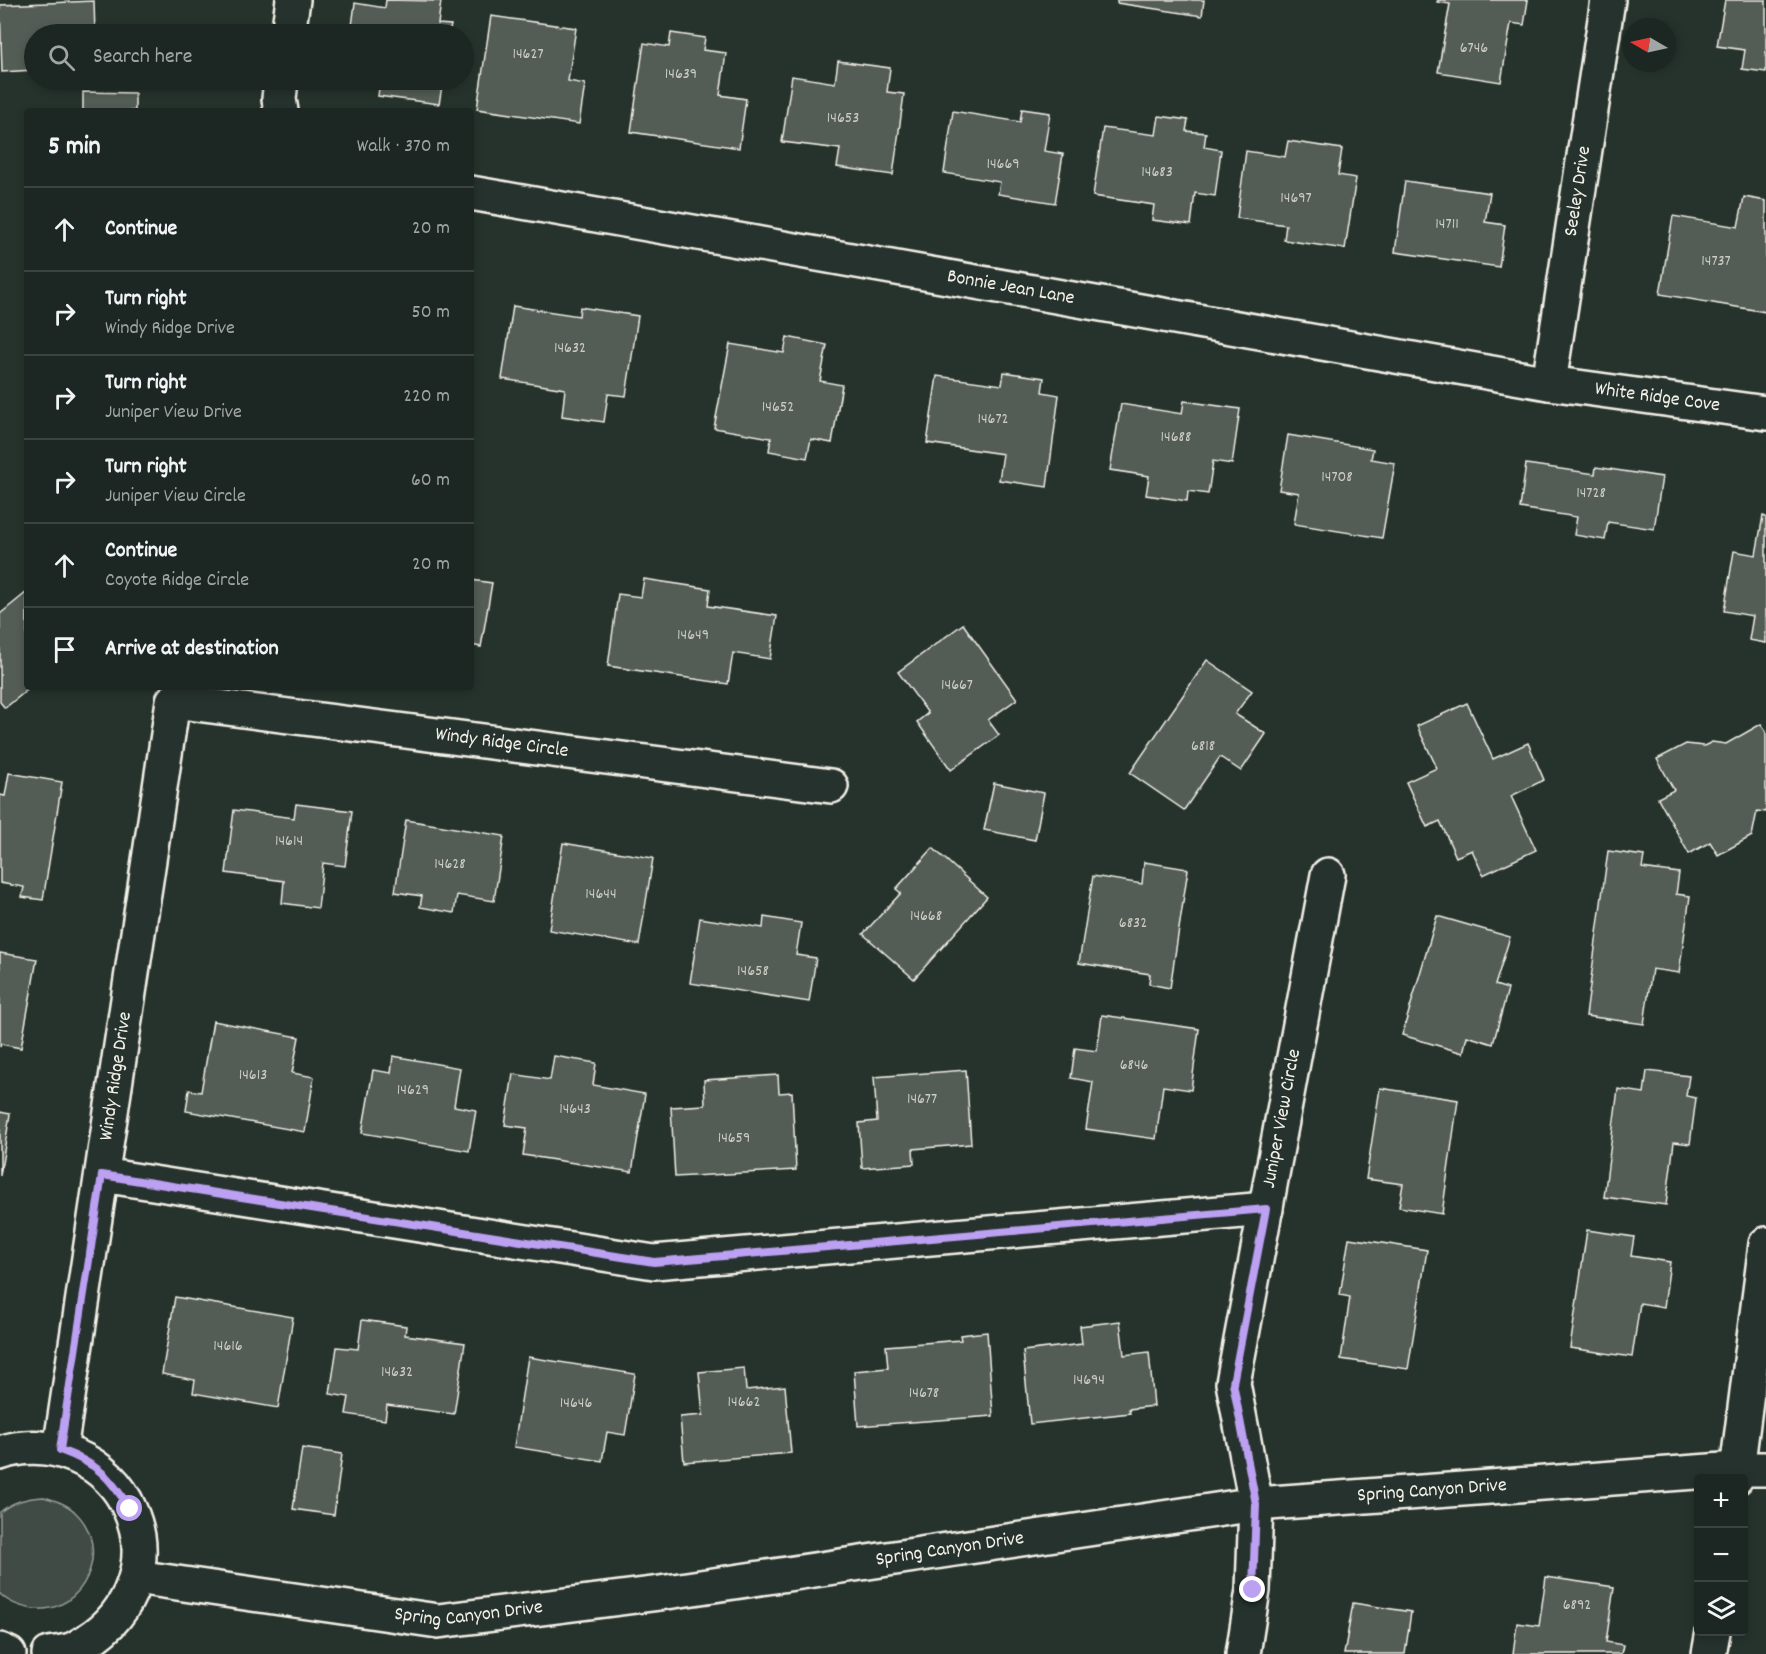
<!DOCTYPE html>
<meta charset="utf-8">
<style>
body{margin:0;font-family:Dekko,sans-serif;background:#29322f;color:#f1f3f6}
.controls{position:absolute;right:18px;bottom:18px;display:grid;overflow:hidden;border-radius:6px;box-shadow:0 3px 9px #0003}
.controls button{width:54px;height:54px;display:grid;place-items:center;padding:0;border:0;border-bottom:2px solid #3a4340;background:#1c2622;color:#f1f3f6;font:30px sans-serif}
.compass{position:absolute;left:1622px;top:18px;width:54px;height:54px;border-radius:50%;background:#1c2622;box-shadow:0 3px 9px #0003;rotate:279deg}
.stop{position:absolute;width:18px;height:18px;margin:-14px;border:4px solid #bca0f2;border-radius:50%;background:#fff}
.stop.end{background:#bca0f2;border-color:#fff;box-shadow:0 2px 6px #0008}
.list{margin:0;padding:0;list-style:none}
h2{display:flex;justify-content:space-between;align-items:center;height:78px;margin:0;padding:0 24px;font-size:26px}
h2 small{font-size:20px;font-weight:400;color:#a0a5a5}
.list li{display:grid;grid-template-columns:39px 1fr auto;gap:18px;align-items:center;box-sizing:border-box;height:84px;padding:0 24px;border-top:2px solid #3a4340}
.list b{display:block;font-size:22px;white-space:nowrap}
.list p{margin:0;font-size:20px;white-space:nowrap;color:#a0a5a5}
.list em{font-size:20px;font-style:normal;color:#a0a5a5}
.icon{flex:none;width:33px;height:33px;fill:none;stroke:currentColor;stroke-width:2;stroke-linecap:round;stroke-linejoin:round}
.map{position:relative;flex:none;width:1766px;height:1654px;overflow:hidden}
.search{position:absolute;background:#1c2622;box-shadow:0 3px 9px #0003;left:24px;top:24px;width:450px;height:66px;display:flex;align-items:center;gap:15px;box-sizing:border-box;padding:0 21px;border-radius:33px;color:#a0a5a5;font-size:22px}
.panel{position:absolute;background:#1c2622;box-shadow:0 3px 9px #0003;left:24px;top:108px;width:450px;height:582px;border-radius:6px}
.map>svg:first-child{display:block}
</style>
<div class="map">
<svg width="1766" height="1654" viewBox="0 0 1766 1654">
<rect width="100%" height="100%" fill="#26332d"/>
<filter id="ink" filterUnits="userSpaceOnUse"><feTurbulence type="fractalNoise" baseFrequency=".0167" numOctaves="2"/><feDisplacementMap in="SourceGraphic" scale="12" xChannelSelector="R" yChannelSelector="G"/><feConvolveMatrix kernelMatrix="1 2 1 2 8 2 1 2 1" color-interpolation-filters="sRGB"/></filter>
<g filter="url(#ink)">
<path fill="#414b45" stroke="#9a9e96" stroke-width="1.5" d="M 44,1497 C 55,1500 68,1504 76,1513 C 112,1548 85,1614 33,1609 C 21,1607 9,1603 0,1594 L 0,1512 C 14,1501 26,1498 44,1497 Z"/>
<g fill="#525c55" stroke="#f4f1e8" stroke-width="1.5">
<path d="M 386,0 L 441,1 L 438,24 L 451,25 L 449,34 L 351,34 L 355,3 L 385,8 Z"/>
<path d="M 1117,0 L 1204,0 L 1202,16 L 1117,3 Z"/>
<path d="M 1438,0 L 1528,0 L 1524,25 L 1511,23 L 1501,82 L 1438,72 L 1450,4 L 1437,2 Z"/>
<path d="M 1725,0 L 1766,0 L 1766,72 L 1742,69 L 1745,50 L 1717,46 Z"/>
<path d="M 94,1 L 95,34 L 34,34 L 34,70 L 2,72 L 0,5 Z"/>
<path d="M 491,16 L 576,28 L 568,81 L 585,84 L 579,124 L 477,109 Z"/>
<path d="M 671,33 L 705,38 L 703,50 L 726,53 L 720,95 L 746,99 L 739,148 L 631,132 L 644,43 L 669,47 Z"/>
<path d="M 838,61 L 890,68 L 887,92 L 904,94 L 893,175 L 837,167 L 840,149 L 782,142 L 792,76 L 835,83 Z"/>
<path d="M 380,80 L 443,80 L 439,104 L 378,96 Z"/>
<path d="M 83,92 L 135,93 L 135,111 L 83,111 Z"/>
<path d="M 1022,109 L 1050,113 L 1044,151 L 1063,154 L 1055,203 L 998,194 L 1000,182 L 944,173 L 953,111 L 1020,122 Z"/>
<path d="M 1159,116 L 1188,120 L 1186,131 L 1206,133 L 1204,147 L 1221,150 L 1215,196 L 1195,193 L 1191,225 L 1152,220 L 1154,205 L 1093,196 L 1103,128 L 1156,135 Z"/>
<path d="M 1288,141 L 1342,149 L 1338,175 L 1356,178 L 1345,249 L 1284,240 L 1286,225 L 1237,218 L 1246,151 L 1285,157 Z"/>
<path d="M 1405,181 L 1490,193 L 1485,222 L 1505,225 L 1499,267 L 1395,252 Z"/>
<path d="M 1744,197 L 1766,201 L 1766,312 L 1660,294 L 1673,216 L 1738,227 Z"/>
<path d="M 513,306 L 579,316 L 580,307 L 638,316 L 626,396 L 608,394 L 604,422 L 562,416 L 565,389 L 502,379 Z"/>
<path d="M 787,337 L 827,345 L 820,381 L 842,385 L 832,443 L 811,439 L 807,458 L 769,451 L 771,438 L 714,428 L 730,344 L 784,353 Z"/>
<path d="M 1004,372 L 1044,378 L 1042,392 L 1059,395 L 1047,487 L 999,480 L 1003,454 L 927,443 L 937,376 L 1002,385 Z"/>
<path d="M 1184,401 L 1240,409 L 1232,464 L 1213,461 L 1208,494 L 1188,491 L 1187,501 L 1146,495 L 1149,476 L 1110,470 L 1121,404 L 1182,414 Z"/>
<path d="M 1288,435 L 1373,449 L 1371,459 L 1395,463 L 1382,538 L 1294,524 L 1299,493 L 1279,490 Z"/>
<path d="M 1526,464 L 1595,474 L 1596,467 L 1662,477 L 1654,529 L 1608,522 L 1605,540 L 1574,535 L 1577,517 L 1520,508 Z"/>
<path d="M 1763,516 L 1766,517 L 1766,643 L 1749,640 L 1753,616 L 1724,611 L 1734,551 L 1756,555 Z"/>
<path d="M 644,579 L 710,589 L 708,606 L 777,616 L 770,659 L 733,653 L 728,684 L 608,666 L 618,594 L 641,597 Z"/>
<path d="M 471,580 L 492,583 L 481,647 L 471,645 Z"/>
<path d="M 27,592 L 27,687 L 31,687 L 5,708 L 0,702 L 0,614 Z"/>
<path d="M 963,624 L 1017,699 L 988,720 L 999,735 L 951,770 L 917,722 L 928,713 L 898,672 Z"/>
<path d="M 1207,660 L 1252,691 L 1235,714 L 1266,734 L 1241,771 L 1220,757 L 1184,810 L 1130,773 Z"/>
<path d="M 1467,703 L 1493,759 L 1528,743 L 1544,780 L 1511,796 L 1536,850 L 1483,875 L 1472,850 L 1456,857 L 1440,821 L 1427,827 L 1406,782 L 1437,768 L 1417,726 Z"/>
<path d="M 1761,724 L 1766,732 L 1766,812 L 1757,811 L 1752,836 L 1718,855 L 1710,842 L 1689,854 L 1658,798 L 1674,790 L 1657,759 L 1686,744 L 1704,746 L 1712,742 L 1726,744 Z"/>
<path d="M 9,773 L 62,782 L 43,900 L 22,897 L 24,887 L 0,883 L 0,795 L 5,796 Z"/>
<path d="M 994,783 L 1044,793 L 1035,840 L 984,830 Z"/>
<path d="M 296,804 L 352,811 L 345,866 L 323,863 L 318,908 L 282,903 L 284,881 L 226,873 L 234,810 L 294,818 Z"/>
<path d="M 406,820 L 504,836 L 494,901 L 457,895 L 454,913 L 420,907 L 422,896 L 395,892 Z"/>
<path d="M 563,843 L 653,858 L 639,945 L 549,930 Z"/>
<path d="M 933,848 L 987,897 L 914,979 L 863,934 L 901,893 L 896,889 Z"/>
<path d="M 1608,851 L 1644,856 L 1642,868 L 1679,873 L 1676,894 L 1690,896 L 1679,973 L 1652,969 L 1644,1024 L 1586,1016 Z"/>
<path d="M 1144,862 L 1188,869 L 1170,988 L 1149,984 L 1150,974 L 1079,963 L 1093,876 L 1142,884 Z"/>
<path d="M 1437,916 L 1510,937 L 1495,985 L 1508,989 L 1493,1044 L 1467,1036 L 1463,1053 L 1402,1035 Z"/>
<path d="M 764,917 L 801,923 L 796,955 L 816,958 L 809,1002 L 690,983 L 700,918 L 763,928 Z"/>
<path d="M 0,953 L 37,959 L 21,1048 L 1,1044 L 0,1047 Z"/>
<path d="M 1102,1015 L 1199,1029 L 1191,1090 L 1163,1086 L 1156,1139 L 1086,1129 L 1093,1082 L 1071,1078 L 1075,1048 L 1097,1051 Z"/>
<path d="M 213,1021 L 299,1037 L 292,1073 L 314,1077 L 305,1132 L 186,1111 L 189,1090 L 201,1092 Z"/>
<path d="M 393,1056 L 460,1068 L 454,1106 L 476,1110 L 469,1151 L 362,1133 L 373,1070 L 391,1073 Z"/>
<path d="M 554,1056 L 596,1063 L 593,1085 L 645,1094 L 632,1172 L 523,1155 L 527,1128 L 505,1125 L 513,1074 L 550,1080 Z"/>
<path d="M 966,1070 L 971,1144 L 913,1149 L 914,1164 L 862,1168 L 859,1123 L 877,1121 L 874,1077 Z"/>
<path d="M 1647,1071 L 1689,1076 L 1686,1096 L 1696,1098 L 1690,1144 L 1674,1142 L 1666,1205 L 1604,1197 L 1618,1089 L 1644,1093 Z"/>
<path d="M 778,1075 L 779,1093 L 792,1092 L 796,1170 L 675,1177 L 671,1107 L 705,1105 L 704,1080 Z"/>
<path d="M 1380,1088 L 1458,1100 L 1442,1214 L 1399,1207 L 1403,1184 L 1366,1179 Z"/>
<path d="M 0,1112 L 10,1114 L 0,1176 Z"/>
<path d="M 1587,1230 L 1634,1237 L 1631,1256 L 1670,1262 L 1664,1307 L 1640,1303 L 1632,1357 L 1570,1348 Z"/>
<path d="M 1349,1238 L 1427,1250 L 1408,1369 L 1341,1359 L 1350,1297 L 1340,1295 Z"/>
<path d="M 175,1297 L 293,1317 L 278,1408 L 193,1393 L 195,1380 L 162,1374 Z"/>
<path d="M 362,1320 L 406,1326 L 405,1335 L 465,1343 L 454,1414 L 387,1405 L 385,1420 L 346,1414 L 349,1397 L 330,1394 L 337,1347 L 358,1349 Z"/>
<path d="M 1120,1321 L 1124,1355 L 1149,1352 L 1154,1406 L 1129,1409 L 1130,1413 L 1030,1424 L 1023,1351 L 1082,1344 L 1080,1326 Z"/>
<path d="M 987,1332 L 993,1416 L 858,1426 L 854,1371 L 888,1368 L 886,1346 L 961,1340 L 960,1335 Z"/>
<path d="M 528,1357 L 635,1374 L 625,1435 L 607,1432 L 602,1461 L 514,1447 Z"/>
<path d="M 744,1368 L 746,1390 L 785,1386 L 791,1453 L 684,1462 L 680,1417 L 703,1415 L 699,1372 Z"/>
<path d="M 302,1448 L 342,1454 L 334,1515 L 293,1509 Z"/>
<path d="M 1546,1577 L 1614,1587 L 1606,1642 L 1623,1645 L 1621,1654 L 1513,1654 L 1517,1623 L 1539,1626 Z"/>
<path d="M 1353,1603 L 1411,1612 L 1405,1654 L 1344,1654 Z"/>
</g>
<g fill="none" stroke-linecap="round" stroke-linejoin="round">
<defs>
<g id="minor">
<path d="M 288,34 L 293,0"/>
<path d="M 281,111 L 279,99 L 281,80"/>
<path id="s1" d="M 471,193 L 1549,383 L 1766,413"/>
<path id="s2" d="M 1549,383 L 1608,0"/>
<path d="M 102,1175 L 654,1262 L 1266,1209"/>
<path id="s3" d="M 60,1450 L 173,701 L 831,786"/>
<path d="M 0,1453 C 50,1436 109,1460 130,1510 C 152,1559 132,1613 87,1641 C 82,1644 77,1648 71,1650 C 64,1652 56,1653 49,1654"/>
<path d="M 1736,1478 L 1766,1244"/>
<path id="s4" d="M 136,1577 L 438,1621 L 660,1593 L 1256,1504 L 1737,1469 L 1766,1469"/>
<path d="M 0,1650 L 9,1654"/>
<path id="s5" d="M 1243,1654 L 1253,1590 L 1256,1504 L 1233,1383 L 1328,875"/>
<path d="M 1709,1654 L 1713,1632"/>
</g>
</defs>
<use href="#minor" stroke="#f4f1e8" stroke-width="38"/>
<use href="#minor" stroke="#26332d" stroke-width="33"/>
</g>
</g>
<g fill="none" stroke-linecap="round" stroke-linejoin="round" filter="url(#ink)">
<path stroke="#bca0f2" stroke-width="8" d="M 130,1509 C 109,1476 98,1464 60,1450 L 102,1175 L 654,1262 L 1266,1209 L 1233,1383 L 1256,1504 L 1253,1590"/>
</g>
<g text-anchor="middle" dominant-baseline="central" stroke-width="4.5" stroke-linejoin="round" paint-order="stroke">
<g font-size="16" fill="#ccccc3">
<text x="1474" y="48">6746</text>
<text x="528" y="54">14627</text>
<text x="681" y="74">14639</text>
<text x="843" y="118">14653</text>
<text x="1003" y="164">14669</text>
<text x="1157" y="172">14683</text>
<text x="1296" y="198">14697</text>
<text x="1447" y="224">14711</text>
<text x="1716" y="261">14737</text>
<text x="570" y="348">14632</text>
<text x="778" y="407">14652</text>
<text x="993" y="419">14672</text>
<text x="1176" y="437">14688</text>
<text x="1337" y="477">14708</text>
<text x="1591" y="493">14728</text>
<text x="693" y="635">14649</text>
<text x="957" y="685">14667</text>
<text x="1203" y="746">6818</text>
<text x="289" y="841">14614</text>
<text x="450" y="864">14628</text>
<text x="601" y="894">14644</text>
<text x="926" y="916">14668</text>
<text x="1133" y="923">6832</text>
<text x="753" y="971">14658</text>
<text x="1134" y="1065">6846</text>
<text x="253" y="1075">14613</text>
<text x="413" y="1090">14629</text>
<text x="922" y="1099">14677</text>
<text x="575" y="1109">14643</text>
<text x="734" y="1138">14659</text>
<text x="228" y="1346">14616</text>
<text x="397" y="1372">14632</text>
<text x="1089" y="1380">14694</text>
<text x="924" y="1393">14678</text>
<text x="744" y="1402">14662</text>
<text x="576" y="1403">14646</text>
<text x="1577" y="1605">6892</text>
</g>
<g font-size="20" fill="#f4f1e8" stroke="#26332d">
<text stroke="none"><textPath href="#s2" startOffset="194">Seeley Drive</textPath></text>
<text stroke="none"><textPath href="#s1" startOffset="548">Bonnie Jean Lane</textPath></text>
<text stroke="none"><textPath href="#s1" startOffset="1204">White Ridge Cove</textPath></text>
<text stroke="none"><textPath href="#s3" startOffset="1089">Windy Ridge Circle</textPath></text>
<text stroke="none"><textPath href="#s3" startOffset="378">Windy Ridge Drive</textPath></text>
<text stroke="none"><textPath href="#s5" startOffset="543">Juniper View Circle</textPath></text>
<text stroke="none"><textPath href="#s4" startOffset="1308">Spring Canyon Drive</textPath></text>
<text stroke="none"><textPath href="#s4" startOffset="822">Spring Canyon Drive</textPath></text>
<text stroke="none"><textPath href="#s4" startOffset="336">Spring Canyon Drive</textPath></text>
</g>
</g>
</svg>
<div class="controls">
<button>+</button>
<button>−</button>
<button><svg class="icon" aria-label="layers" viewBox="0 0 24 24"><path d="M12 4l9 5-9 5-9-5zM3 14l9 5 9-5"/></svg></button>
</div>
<svg class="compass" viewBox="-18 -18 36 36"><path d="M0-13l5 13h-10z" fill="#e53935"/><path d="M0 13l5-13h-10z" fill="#a0a5a5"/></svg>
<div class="stop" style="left:130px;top:1509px"></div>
<div class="stop end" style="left:1253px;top:1590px"></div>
<div class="search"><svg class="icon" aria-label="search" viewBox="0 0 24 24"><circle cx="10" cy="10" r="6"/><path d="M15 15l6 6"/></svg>Search here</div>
<section class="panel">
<h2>5 min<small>Walk · 370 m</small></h2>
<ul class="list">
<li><svg class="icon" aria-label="ahead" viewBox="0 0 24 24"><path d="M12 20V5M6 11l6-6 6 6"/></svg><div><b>Continue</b></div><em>20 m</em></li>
<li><svg class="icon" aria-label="right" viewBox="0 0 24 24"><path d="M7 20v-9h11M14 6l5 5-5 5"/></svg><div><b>Turn right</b><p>Windy Ridge Drive</p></div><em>50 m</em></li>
<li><svg class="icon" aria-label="right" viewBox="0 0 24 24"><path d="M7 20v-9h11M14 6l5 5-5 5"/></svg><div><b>Turn right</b><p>Juniper View Drive</p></div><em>220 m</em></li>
<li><svg class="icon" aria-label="right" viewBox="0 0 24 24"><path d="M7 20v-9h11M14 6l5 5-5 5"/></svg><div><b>Turn right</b><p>Juniper View Circle</p></div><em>60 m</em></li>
<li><svg class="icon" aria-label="ahead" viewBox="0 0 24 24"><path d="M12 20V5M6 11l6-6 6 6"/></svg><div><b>Continue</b><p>Coyote Ridge Circle</p></div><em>20 m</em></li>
<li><svg class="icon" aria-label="arrive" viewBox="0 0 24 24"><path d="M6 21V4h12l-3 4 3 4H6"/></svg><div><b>Arrive at destination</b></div></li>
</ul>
</section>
</div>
